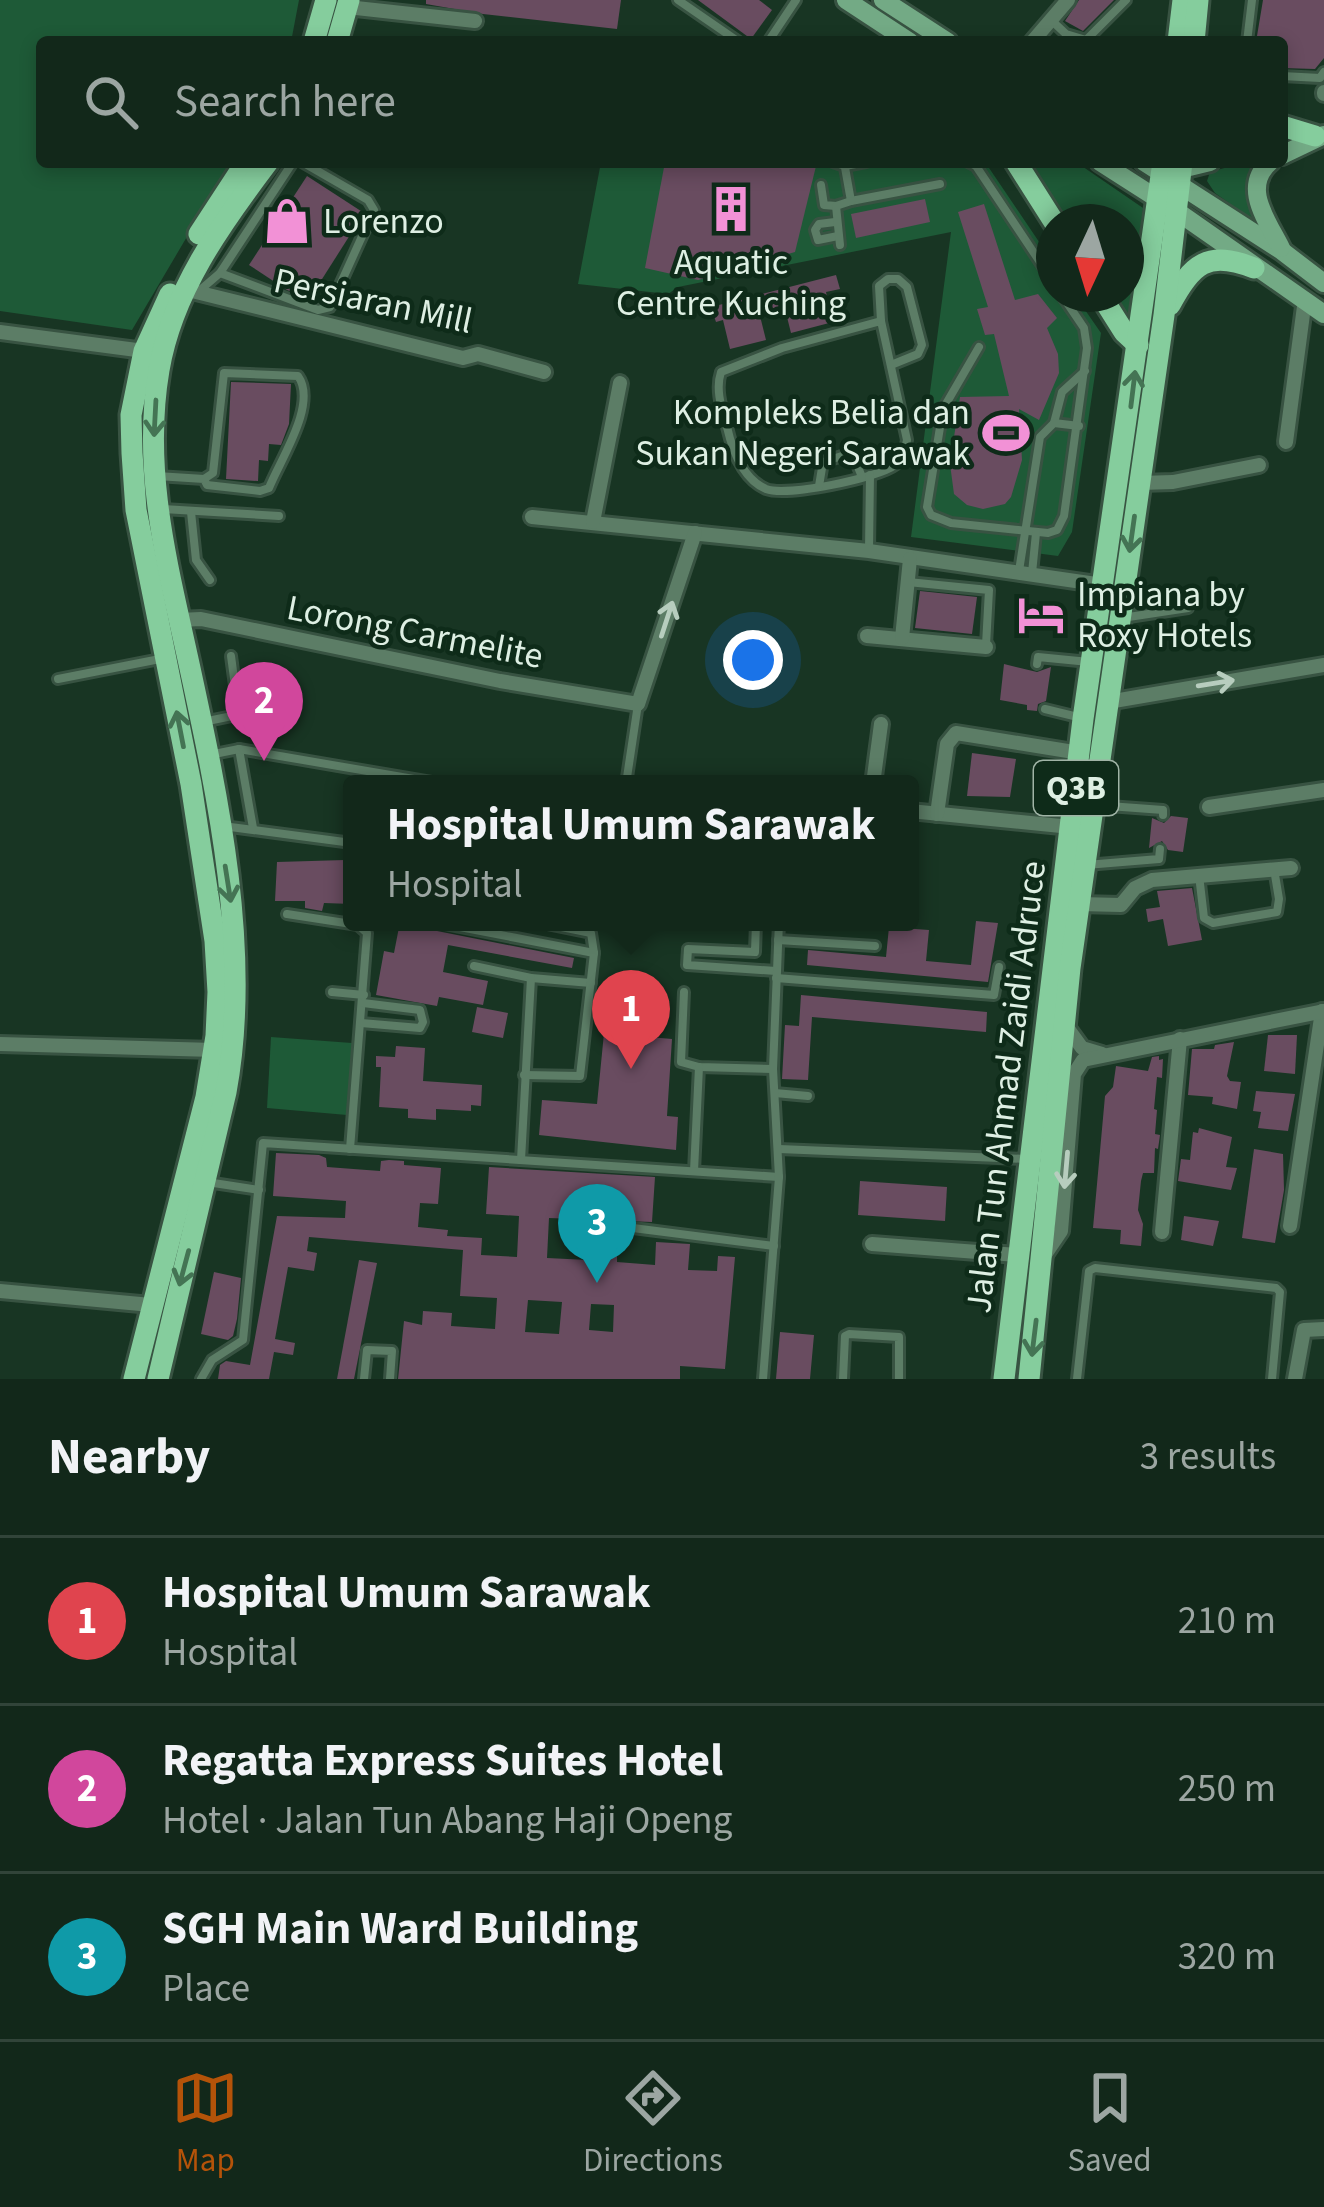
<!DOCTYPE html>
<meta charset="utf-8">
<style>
body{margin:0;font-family:"Source Sans 3",sans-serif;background:#1f3427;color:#f1f3f6}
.compass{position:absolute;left:1036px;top:204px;width:108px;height:108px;border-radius:50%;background:#12281a;box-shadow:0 6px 18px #0003;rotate:184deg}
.you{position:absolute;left:753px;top:660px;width:42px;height:42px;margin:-30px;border:9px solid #fff;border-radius:50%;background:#1a73e8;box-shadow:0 0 0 18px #1a73e833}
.badge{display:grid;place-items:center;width:78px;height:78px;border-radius:50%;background:#b45309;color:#fff;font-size:39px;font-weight:700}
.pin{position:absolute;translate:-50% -99px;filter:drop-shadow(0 3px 6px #0008)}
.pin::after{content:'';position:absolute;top:63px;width:42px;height:36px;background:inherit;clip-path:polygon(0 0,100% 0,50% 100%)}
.popup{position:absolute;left:343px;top:775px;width:576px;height:156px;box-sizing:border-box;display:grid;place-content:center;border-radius:12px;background:#12281a;filter:drop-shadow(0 3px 9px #0005);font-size:39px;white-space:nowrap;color:#9ca6a2}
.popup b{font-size:45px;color:#f1f3f6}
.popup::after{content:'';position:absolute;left:50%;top:100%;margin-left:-24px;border:24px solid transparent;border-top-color:#12281a}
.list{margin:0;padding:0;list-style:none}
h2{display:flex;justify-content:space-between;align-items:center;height:156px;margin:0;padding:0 48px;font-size:51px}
h2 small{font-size:39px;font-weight:400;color:#9ca6a2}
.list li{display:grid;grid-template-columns:78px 1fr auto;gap:36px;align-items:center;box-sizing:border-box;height:168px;padding:0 48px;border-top:3px solid #314439}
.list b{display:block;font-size:45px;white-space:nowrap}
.list p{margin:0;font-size:39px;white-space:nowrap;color:#9ca6a2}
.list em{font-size:39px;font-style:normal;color:#9ca6a2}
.icon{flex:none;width:66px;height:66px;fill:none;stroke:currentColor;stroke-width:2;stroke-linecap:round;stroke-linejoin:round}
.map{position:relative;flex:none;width:1324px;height:1379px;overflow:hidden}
.search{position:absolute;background:#12281a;box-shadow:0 6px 18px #0003;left:36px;right:36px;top:36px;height:132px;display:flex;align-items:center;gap:30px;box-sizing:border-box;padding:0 42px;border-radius:12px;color:#9ca6a2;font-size:45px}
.sheet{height:660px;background:#12281a}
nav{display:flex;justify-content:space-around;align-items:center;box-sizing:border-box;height:168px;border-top:3px solid #314439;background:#12281a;font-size:33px;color:#9ca6a2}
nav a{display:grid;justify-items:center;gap:6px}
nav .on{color:#b45309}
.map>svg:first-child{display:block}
</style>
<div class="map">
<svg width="1324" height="1379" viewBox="0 0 1324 1379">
<rect width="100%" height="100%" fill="#183523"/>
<g fill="#1e5a37">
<path d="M 0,0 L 299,0 L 291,42 L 42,42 L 42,162 L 231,162 L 132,330 L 0,311 Z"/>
<path d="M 601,162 L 985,162 L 1054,264 L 1054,294 L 1074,294 L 1101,333 L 1072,532 L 1058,556 L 911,537 L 951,232 L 678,287 L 668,294 L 578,284 Z"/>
<path d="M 1027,162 L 1076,162 L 1143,208 L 1130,322 L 1112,294 L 1126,294 L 1126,222 L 1066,222 Z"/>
<path d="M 1246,162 L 1262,162 C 1244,192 1245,194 1260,225 L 1215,193 L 1207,181 L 1210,172 Z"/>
<path d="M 271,1037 L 352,1043 L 347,1115 L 267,1108 Z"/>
</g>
<g fill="#694c60" fill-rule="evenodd">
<path d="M 426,0 L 621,0 L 617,29 L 483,14 L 426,4 Z"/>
<path d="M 698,0 L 759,0 L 772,10 L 751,39 Z"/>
<path d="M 1079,0 L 1114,0 L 1083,31 L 1065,21 Z"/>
<path d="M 1263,0 L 1324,0 L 1324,58 L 1315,69 L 1282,68 L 1282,42 L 1256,42 Z"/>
<path d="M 665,162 L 817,162 L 795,252 L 698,280 L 645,268 Z"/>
<path d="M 307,176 L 364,213 L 310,298 L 287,290 L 249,265 Z"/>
<path d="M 925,199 L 930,222 L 856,238 L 851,214 Z"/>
<path d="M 984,204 L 1015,300 L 1038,294 L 1057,318 L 1047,328 L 1058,354 L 1059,373 L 1039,420 L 1019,409 L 1022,460 L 1011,497 L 1005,504 L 983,509 L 967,505 L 954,494 L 950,464 L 960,397 L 1009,396 L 994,334 L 985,335 L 977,309 L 988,307 L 958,212 Z"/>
<path d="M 836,275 L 840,289 L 826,292 L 833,322 L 791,333 L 784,305 L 759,312 L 766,340 L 730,349 L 723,320 L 716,322 L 711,307 Z"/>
<path d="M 231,382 L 291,384 L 289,424 L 281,445 L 269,444 L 268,461 L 259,460 L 258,481 L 226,479 Z"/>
<path d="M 920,591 L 977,597 L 972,634 L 915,628 Z"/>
<path d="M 1004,664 L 1037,672 L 1051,667 L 1046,701 L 1038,704 L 1037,711 L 1027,710 L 1027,705 L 1000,700 Z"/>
<path d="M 972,753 L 1016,759 L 1010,797 L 967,796 Z"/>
<path d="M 1171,816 L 1188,818 L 1183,852 L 1168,850 L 1162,841 L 1149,848 L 1152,818 L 1164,823 Z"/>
<path d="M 345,860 L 345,865 L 352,865 L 352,904 L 324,903 L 322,911 L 305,908 L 305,901 L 275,901 L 277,862 Z"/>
<path d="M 1192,888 L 1202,940 L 1168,946 L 1163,919 L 1148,922 L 1146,909 L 1160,907 L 1157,891 Z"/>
<path d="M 976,921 L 998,923 L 988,982 L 807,965 L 808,950 L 886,957 L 889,927 L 929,930 L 926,961 L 971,965 Z"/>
<path d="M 400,922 L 426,922 L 432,930 L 574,958 L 572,968 L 448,945 L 443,972 L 488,981 L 483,1005 L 439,997 L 437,1006 L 376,995 L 384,951 L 394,953 Z"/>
<path d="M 801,995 L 987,1012 L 986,1032 L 812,1017 L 808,1080 L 782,1079 L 785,1025 L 799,1026 Z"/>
<path d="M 477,1007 L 508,1013 L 503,1038 L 472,1032 Z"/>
<path d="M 604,1033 L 672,1039 L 667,1116 L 678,1117 L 676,1150 L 539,1135 L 542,1100 L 597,1104 Z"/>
<path d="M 1268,1035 L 1297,1035 L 1295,1074 L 1264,1071 Z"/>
<path d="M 1234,1042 L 1227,1076 L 1230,1081 L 1241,1082 L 1237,1109 L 1212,1104 L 1213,1097 L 1188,1095 L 1192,1049 L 1214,1049 L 1215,1045 Z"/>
<path d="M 396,1046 L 425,1048 L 423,1081 L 482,1085 L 481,1106 L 471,1105 L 471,1111 L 436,1109 L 436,1120 L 408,1118 L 408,1109 L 379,1107 L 381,1067 L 376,1067 L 376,1056 L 395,1057 Z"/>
<path d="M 1159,1056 L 1159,1060 L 1163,1059 L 1162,1078 L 1157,1077 L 1154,1109 L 1157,1110 L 1155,1134 L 1160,1135 L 1158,1149 L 1155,1148 L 1154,1173 L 1143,1173 L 1141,1181 L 1138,1210 L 1143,1224 L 1141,1246 L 1120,1244 L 1121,1230 L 1093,1228 L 1105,1096 L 1113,1087 L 1116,1066 L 1148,1071 L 1152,1057 Z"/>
<path d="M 1256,1091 L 1295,1094 L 1288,1131 L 1258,1128 L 1261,1112 L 1253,1111 Z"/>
<path d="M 1199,1128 L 1232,1137 L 1226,1167 L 1237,1168 L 1231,1190 L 1178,1181 L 1181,1159 L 1190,1160 L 1193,1132 L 1198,1133 Z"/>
<path d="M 1254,1149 L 1283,1154 L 1284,1190 L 1275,1243 L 1242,1238 Z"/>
<path d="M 276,1153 L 319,1155 L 326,1158 L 327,1167 L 380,1171 L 381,1161 L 389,1160 L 404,1161 L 404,1165 L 441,1168 L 438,1204 L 420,1203 L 418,1227 L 448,1230 L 447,1236 L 482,1238 L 481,1255 L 517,1257 L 519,1216 L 486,1214 L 489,1167 L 655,1177 L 652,1222 L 549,1218 L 547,1258 L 588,1260 L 589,1245 L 617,1247 L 617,1262 L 655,1265 L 656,1242 L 690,1244 L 688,1270 L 717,1271 L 718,1256 L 735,1257 L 725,1369 L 680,1366 L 680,1379 L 398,1379 L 404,1321 L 422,1325 L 423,1311 L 452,1313 L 451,1326 L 495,1329 L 497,1298 L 460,1296 L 463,1250 L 309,1237 L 307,1251 L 317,1253 L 314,1271 L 288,1267 L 275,1339 L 295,1343 L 293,1355 L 274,1352 L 269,1379 L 218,1379 L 220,1365 L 226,1361 L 250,1365 L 277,1216 L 345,1218 L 346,1201 L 273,1196 ZM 528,1300 L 562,1302 L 559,1334 L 525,1332 ZM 591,1304 L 614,1305 L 613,1332 L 589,1330 Z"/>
<path d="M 860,1181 L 947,1187 L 945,1221 L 858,1215 Z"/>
<path d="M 1184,1216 L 1219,1221 L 1213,1246 L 1181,1240 Z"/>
<path d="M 359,1260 L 377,1263 L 354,1379 L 337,1379 Z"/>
<path d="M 214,1272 L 241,1278 L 237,1319 L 233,1336 L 228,1340 L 201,1334 Z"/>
<path d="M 780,1332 L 814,1335 L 810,1379 L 776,1379 Z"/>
</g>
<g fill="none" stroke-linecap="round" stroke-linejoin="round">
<defs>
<g id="service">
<path d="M 678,0 L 739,42"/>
<path d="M 1051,20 L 1066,34 L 1086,40 L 1126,0"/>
<path d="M 768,42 L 796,0"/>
<path d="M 1247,42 L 1252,0"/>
<path d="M 1282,76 L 1320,78 L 1324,72"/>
<path d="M 833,162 L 845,166 L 866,162"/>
<path d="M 844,162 L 851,201 L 940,184"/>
<path d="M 968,162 L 976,166 L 1054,283"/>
<path d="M 821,185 L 824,205 L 836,206"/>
<path d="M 835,222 L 819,224 L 815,230 L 818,240 L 838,236"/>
<path d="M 840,245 L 836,206 L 851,201"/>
<path d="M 220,273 L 293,162"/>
<path d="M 199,291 L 220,273 L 318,310 L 330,307 L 374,210 L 368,200 L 302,162"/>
<path d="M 881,321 L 907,440 C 905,450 903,458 895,465 C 878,478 787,497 766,489 C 743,479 732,449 727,427 C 722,409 715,390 721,372 L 782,348 Z"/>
<path d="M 881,321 L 879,286 L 888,279 L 898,279 L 907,287 L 922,345 L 918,354 L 891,365"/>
<path d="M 979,347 L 943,409 L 927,507 L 931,515 L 951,523 L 1048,533 L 1057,530 L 1064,516 L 1087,348 L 1084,328 L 1061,294"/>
<path d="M 1054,423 L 1062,392 L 1085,371"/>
<path d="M 157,476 L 204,479 L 213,473 L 224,373 L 298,376 C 318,404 280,460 269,488 L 260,491 L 207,485 L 204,479"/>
<path d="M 819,486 L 823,462 L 848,454 L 854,457 L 862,477"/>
<path d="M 163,509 L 279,516"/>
<path d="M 191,512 L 196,560 L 210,580"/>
<path d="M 869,550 L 870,475"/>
<path d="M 1019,571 L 1040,437 L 1054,423 L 1079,426"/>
<path d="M 1032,573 L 1036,533"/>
<path d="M 908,582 L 989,590 L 986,645"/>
<path d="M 1122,618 L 1188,608"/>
<path d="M 231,656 L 238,708"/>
<path d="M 1037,664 L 1038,657 L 1089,662"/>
<path d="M 58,679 L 165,658"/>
<path d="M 1045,709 L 1082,718"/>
<path d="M 203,722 L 232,716 L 247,702 L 286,697"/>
<path d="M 239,749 L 253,828"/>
<path d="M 214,754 L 239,749 L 443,784"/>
<path d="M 626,784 L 638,704"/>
<path d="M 1095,805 L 1163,810 L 1163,815"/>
<path d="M 223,826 L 352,843"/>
<path d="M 1086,865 L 1159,859 L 1160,849"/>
<path d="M 1199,875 L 1204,918 L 1213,923 L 1277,912 L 1279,899 L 1274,869"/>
<path d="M 287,914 L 358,925 L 367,933 L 350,1149"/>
<path d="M 434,922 L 594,953"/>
<path d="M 756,922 L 755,952 L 688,949 L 687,965 L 776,971"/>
<path d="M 778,940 L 875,946"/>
<path d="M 474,966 L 531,978 L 591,983"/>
<path d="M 776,978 L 994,995 L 999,967"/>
<path d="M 332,992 L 364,995"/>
<path d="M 684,992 L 681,1062 L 699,1067 L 773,1069"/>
<path d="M 361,1023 L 420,1028 L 423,1022 L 420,1010 L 363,1003"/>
<path d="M 524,1075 L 580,1076 L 594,953 L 591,933 L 537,922"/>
<path d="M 775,1093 L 808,1096"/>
<path d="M 779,1149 L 1027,1159"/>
<path d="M 521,1160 L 531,978"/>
<path d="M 694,1171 L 699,1067"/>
<path d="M 207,1182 L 259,1190"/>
<path d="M 633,1228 L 774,1246"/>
<path d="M 201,1379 L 212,1360 L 243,1340 L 263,1143 L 779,1177"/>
<path d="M 364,1379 L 367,1350 L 392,1351 L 390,1379"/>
<path d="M 763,1379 L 779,1177 L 773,1069 L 779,922"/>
<path d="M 843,1379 L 845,1336 L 849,1334 L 899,1337 L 899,1379"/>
<path d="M 1077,1379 L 1089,1271 L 1095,1268 L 1276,1288 L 1280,1292 L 1272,1379"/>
</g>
<g id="minor">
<path d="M 347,7 L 475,21"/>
<path d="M 1032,42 L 1068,0"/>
<path d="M 1324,92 L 1324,94"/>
<path d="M 188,290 L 463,358 L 478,354 L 544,372"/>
<path d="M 0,332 L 144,351"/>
<path d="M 1286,442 L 1305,299"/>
<path d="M 1140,483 L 1173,482 L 1259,465"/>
<path d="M 532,517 L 869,551 L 1103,585"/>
<path d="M 593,522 L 620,383"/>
<path d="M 179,620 L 201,619 L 500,681 L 638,704 L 695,533"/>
<path d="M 867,636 L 986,647"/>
<path d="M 902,638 L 910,559"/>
<path d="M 1108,702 L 1324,665"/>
<path d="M 873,784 L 881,724"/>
<path d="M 1209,807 L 1324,790"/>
<path d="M 910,811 L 1071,827"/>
<path d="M 937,814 L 947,744 L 956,733 L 1080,753"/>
<path d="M 1079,904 L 1121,905 L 1135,888 L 1152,880 L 1291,868"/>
<path d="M 1066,1026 L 1082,1048 L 1102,1054"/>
<path d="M 0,1044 L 214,1050"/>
<path d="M 1290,1226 L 1322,1011"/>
<path d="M 1162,1232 L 1180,1039"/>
<path d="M 872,1244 L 1017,1255"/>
<path d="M 1044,1256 L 1061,1231 L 1074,1074 L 1083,1060 L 1324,1011"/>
<path d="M 0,1291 L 151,1305"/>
<path d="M 1295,1379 L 1304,1330 L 1324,1329"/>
</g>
<g id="secondary">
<path d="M 846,0 L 910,42"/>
<path d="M 883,0 L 948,42"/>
<path d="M 1282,155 L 1324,135"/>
<path d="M 1100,162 L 1175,210 L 1324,314"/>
<path d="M 1144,162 L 1282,251 L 1324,283"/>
<path d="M 1270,162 C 1241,187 1267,220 1281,248"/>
<path d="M 1173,171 L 1210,162"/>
</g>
<g id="primary">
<path d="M 314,42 L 326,0"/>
<path d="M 337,42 L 349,0"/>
<path d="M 1178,42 L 1183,0"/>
<path d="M 1194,42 L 1198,0"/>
<path d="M 1282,126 L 1315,136"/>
<path d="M 1016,162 L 1054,222"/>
<path d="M 199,234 L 246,162"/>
<path d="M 1100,294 L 1124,332 L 1138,345"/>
<path d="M 1170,305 C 1192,263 1208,250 1254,268"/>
<path d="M 134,1379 L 206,1097 L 216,1036 L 218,992 L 215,941 L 191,784 L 136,510 L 132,453 L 131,415 L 144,351 L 170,294"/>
<path d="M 158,1379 L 226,1092 C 252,952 218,797 188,659 C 167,563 142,470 159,370 C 172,292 221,224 268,162"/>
<path d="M 1004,1379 L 1083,719 L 1163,162"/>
<path d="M 1029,1379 L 1070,968 L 1164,315 L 1182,162"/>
</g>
</defs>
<use href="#service" stroke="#385342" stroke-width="14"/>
<use href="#minor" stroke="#385342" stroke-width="20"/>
<use href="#secondary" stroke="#385342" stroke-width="24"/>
<use href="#primary" stroke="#385342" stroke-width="27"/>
<use href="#service" stroke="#5c7d66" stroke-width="8"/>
<use href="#minor" stroke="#5c7d66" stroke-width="14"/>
<use href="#secondary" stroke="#73aa85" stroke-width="18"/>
<use href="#primary" stroke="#85cd9d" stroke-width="21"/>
</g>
<defs><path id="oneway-shaft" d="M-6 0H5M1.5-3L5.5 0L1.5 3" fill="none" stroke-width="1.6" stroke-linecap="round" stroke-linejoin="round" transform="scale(3)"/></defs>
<g stroke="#447454">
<use href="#oneway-shaft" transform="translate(1133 389) rotate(-83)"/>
<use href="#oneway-shaft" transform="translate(155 418) rotate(93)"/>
<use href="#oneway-shaft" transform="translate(1132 534) rotate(98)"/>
<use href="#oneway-shaft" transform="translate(180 729) rotate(-101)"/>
<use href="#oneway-shaft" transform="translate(228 884) rotate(81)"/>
<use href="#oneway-shaft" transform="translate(184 1268) rotate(105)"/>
<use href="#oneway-shaft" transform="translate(1034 1338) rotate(97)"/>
</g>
<g stroke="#b7cdbe">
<use href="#oneway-shaft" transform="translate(667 619) rotate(-72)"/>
<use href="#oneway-shaft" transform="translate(1216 683) rotate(-9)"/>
<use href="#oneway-shaft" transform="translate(1066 1170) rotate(95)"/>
</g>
<defs>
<symbol id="building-bare" viewBox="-9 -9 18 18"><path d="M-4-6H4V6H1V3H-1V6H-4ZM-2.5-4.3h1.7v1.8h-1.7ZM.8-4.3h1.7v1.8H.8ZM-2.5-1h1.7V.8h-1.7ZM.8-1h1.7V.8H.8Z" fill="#f291d6" stroke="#0e2b19" stroke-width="2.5" paint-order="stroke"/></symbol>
<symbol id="shop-bare" viewBox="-9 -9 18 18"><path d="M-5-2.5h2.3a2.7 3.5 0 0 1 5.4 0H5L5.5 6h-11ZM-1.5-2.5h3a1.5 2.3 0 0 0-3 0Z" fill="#f291d6" stroke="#0e2b19" stroke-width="2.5" paint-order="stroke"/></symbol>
<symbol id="stadium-bare" viewBox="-9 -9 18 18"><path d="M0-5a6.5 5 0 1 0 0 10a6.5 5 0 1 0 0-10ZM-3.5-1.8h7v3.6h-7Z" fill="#f291d6" stroke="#0e2b19" stroke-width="2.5" paint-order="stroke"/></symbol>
<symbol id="hotel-bare" viewBox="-9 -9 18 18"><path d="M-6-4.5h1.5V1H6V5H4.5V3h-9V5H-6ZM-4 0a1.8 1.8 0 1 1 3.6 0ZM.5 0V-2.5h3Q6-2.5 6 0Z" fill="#f291d6" stroke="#0e2b19" stroke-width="2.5" paint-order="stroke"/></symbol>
</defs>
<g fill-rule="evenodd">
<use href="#building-bare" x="698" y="176" width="66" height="66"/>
<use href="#shop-bare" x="254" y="188" width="66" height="66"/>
<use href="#stadium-bare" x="973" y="400" width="66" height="66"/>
<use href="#hotel-bare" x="1008" y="582" width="66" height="66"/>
</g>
<g text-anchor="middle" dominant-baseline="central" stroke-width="9" stroke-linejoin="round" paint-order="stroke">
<rect fill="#0e2b19" stroke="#a0b4a6" stroke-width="3" x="1034" y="761" width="84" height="54" rx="9"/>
<g font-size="33" font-weight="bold" fill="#deefe3">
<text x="1076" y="788">Q3B</text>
</g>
<g font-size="36" fill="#deefe3" stroke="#0e2b19" text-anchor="start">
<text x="323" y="221">Lorenzo</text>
<text x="731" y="262" text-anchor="middle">Aquatic<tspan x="731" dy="41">Centre Kuching</tspan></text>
<text x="970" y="412" text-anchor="end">Kompleks Belia dan<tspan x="970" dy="41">Sukan Negeri Sarawak</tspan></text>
<text x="1077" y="594">Impiana by<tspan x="1077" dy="41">Roxy Hotels</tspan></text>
</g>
<g font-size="36" fill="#deefe3" stroke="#0e2b19">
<text transform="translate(373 301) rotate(12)">Persiaran Mill</text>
<text transform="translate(415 632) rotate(11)">Lorong Carmelite</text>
<text transform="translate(1006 1087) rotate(-83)">Jalan Tun Ahmad Zaidi Adruce</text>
</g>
</g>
</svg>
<svg class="compass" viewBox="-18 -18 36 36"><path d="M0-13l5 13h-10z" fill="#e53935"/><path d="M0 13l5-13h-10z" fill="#9ca6a2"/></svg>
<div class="you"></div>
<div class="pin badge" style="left:631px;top:1069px;background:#e0444e">1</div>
<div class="popup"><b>Hospital Umum Sarawak</b>Hospital</div>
<div class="pin badge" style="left:264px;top:761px;background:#d1479c">2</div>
<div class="pin badge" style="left:597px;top:1283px;background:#0f9aa8">3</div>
<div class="search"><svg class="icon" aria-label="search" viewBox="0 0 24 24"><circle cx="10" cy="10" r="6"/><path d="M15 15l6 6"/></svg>Search here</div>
</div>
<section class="sheet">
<h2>Nearby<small>3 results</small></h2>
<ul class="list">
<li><span class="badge" style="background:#e0444e">1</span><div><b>Hospital Umum Sarawak</b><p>Hospital</p></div><em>210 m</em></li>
<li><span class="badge" style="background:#d1479c">2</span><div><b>Regatta Express Suites Hotel</b><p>Hotel · Jalan Tun Abang Haji Openg</p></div><em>250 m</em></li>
<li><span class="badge" style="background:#0f9aa8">3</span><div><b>SGH Main Ward Building</b><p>Place</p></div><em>320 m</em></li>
</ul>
</section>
<nav>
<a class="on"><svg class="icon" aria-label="map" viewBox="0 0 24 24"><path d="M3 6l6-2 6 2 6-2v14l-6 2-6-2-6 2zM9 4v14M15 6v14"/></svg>Map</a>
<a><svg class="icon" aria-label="directions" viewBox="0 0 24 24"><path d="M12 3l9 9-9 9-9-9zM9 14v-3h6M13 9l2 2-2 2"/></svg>Directions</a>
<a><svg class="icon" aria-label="saved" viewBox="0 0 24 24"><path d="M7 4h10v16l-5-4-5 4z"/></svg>Saved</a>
</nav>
